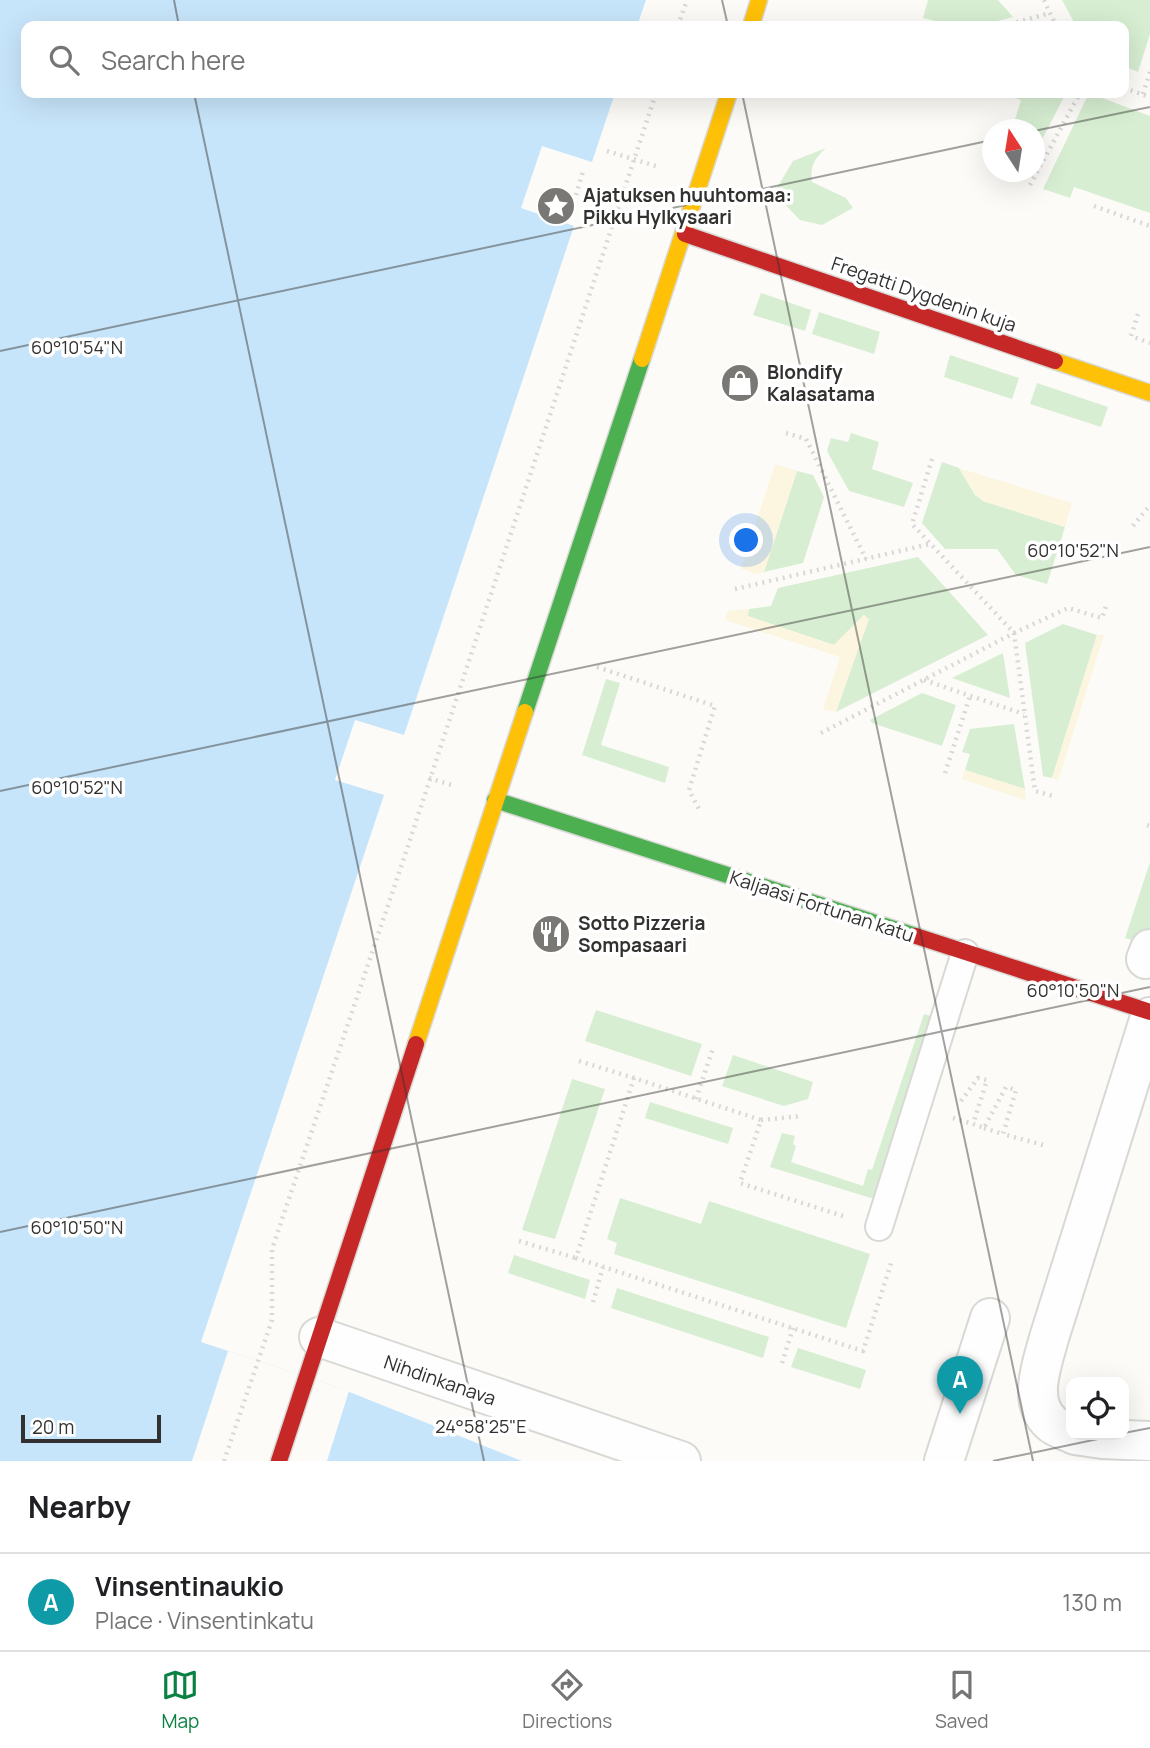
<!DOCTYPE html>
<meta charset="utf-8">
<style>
body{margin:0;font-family:Manrope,sans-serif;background:#f2f2f2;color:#202124}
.controls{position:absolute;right:21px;bottom:21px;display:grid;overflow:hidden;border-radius:14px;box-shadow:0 7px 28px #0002}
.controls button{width:63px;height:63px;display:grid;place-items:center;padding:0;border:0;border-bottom:2px solid #e0e0e0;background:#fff;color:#202124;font:35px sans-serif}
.compass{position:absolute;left:982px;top:119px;width:63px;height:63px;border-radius:50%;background:#fff;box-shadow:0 7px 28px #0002;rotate:348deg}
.scale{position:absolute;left:21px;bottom:18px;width:140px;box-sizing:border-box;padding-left:7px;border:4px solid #32312f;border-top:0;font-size:19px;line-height:24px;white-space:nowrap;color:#32312f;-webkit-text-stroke:5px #fff;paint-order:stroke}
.you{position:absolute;left:747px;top:541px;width:24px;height:24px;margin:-18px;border:5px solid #fff;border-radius:50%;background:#1a73e8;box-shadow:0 0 0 10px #1a73e833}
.badge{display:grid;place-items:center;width:46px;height:46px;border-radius:50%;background:#0b8043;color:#fff;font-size:23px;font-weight:700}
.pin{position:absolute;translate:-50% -58px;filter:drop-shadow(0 2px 4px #0008)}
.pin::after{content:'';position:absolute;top:37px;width:24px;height:21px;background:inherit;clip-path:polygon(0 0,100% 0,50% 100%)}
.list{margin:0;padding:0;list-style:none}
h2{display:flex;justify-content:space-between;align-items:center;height:91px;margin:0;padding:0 28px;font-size:30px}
h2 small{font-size:23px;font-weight:400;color:#757577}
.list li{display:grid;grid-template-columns:46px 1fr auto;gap:21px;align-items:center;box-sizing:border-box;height:98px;padding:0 28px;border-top:2px solid #e0e0e0}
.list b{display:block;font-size:26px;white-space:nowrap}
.list p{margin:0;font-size:23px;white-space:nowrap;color:#757577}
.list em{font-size:23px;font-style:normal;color:#757577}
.icon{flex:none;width:38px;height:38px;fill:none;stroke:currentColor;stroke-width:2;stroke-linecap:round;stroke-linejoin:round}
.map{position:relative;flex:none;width:1150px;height:1461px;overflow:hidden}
.search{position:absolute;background:#fff;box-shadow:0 7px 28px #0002;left:21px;right:21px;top:21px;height:77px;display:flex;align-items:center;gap:18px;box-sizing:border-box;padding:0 24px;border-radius:14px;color:#757577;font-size:26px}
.sheet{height:189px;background:#fff}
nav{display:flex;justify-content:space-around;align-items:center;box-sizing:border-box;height:98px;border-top:2px solid #e0e0e0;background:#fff;font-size:19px;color:#757577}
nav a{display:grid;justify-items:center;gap:4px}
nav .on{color:#0b8043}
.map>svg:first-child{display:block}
</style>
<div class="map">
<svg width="1150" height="1461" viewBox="0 0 1150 1461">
<rect width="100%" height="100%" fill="#fcfbf8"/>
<g fill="#d7eed2">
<path d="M 928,0 L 998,0 L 1013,17 C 972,28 964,29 923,18 Z"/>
<path d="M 1062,0 L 1150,0 L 1150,34 L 1138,72 L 1124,66 L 1124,26 L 1076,26 Z"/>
<path d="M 998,93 L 1066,93 L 1035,153 L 1034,130 L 1012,129 L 1021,100 Z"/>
<path d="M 1089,93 L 1150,116 L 1150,213 L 1074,187 L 1070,198 L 1043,189 Z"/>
<path d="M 826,148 C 814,159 810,166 812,182 L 846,198 L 853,208 L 822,225 L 800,220 L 774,193 L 793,161 Z"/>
<path d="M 761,293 L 811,310 L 805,331 L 753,315 Z"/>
<path d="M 819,312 L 880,332 L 874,354 L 812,334 Z"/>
<path d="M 950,355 L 1019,378 L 1012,399 L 944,377 Z"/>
<path d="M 1037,383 L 1108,407 L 1101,427 L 1030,404 Z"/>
<path d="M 851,433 L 879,442 L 872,469 L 913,483 L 904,507 L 849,491 L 827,451 L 831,438 L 848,442 Z"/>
<path d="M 942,462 L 959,468 L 975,495 L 983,501 L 1065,527 L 1047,584 L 1016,575 L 997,549 L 945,549 L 922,523 Z"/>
<path d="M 797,471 L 813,475 L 824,497 L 803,563 L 764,572 Z"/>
<path d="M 918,557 L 988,635 L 836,712 L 868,619 L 864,615 L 834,645 L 747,616 L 749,609 L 771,606 L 778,588 Z"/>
<path d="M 1063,624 L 1097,635 L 1052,778 L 1043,776 L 1025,643 Z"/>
<path d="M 1003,653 L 1010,698 L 952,678 Z"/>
<path d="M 606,679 L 620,683 L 601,745 L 669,767 L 665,783 L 582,755 Z"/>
<path d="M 922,693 L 956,705 L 942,746 L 872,723 L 870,720 Z"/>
<path d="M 1014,724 L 1025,789 L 965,770 L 970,754 L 962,752 L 970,729 Z"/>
<path d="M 1150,862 L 1150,946 L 1125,938 Z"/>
<path d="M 596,1010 L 702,1044 L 691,1076 L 585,1041 Z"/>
<path d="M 924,1014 L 934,1017 L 874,1199 L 770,1167 L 782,1133 L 795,1136 L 793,1144 L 796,1146 L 791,1162 L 863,1186 L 868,1169 L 872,1170 Z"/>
<path d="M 733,1055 L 813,1082 L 808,1099 L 784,1106 L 722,1086 Z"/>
<path d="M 572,1079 L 605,1089 L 555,1239 L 522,1230 Z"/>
<path d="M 650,1102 L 733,1128 L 728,1144 L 645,1118 Z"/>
<path d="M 620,1198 L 701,1224 L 709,1201 L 870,1254 L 846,1328 L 614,1254 L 617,1243 L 607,1239 Z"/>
<path d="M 514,1255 L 590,1280 L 585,1299 L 508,1273 Z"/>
<path d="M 617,1288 L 769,1337 L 763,1358 L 611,1308 Z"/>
<path d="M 798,1348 L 866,1370 L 860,1389 L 791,1367 Z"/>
</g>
<g fill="#fcf6e0">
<path d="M 775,464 L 797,471 L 764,572 L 757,574 L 741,569 Z"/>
<path d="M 959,468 L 1072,503 L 1065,527 L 983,501 L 976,495 Z"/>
<path d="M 749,609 L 748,616 L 834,645 L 864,615 L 869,619 L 836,712 L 823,709 L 840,657 L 725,620 L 728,611 Z"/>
<path d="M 1097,635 L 1104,635 L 1058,781 L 1052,778 Z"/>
<path d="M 965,770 L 1025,789 L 1026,800 L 962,779 Z"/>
</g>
<path fill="#c7e5fa" d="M 0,0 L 646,0 L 637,26 L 26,26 L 26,93 L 615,93 L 592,162 L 542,146 L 521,208 L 574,226 L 404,735 L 355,720 L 335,780 L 384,795 L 201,1342 L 337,1387 L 522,1461 L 0,1461 Z"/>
<path fill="#fcfbf8" d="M 228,1351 L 349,1391 L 327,1461 L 192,1461 Z"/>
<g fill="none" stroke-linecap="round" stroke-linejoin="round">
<defs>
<path id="lane" d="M 879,1227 L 965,953"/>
<g id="street">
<path d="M 1146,959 L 1150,949"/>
<path d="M 319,1337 L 681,1461"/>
<path d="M 1071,1433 C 1065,1430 1056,1428 1051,1423 C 1027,1401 1042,1365 1049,1338 L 1150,1017"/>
<path d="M 1075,1435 L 1102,1439 L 1150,1441"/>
<path d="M 944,1461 L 990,1318"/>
</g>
<g id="fast">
<path d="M 525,712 L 642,359"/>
<path d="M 495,800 L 916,936"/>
</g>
<g id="slow">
<path d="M 751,26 L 759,0"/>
<path d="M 642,359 L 729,93"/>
<path d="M 1055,361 L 1150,393"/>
<path d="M 416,1044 L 525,712"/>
</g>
<g id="jam">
<path d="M 685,234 L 1055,361"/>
<path d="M 916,936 L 1150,1012"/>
<path d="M 279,1461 L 416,1044"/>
</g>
</defs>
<use href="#lane" stroke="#d8d8d5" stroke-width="30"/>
<use href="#street" stroke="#d8d8d5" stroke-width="42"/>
<use href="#fast" stroke="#d8d8d5" stroke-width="19"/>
<use href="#slow" stroke="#d8d8d5" stroke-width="19"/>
<use href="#jam" stroke="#d8d8d5" stroke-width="19"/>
<g stroke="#d8d8d8" stroke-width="4.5" stroke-dasharray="2 5" stroke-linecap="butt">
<path d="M 1044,0 L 1056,26"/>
<path d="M 678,26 L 687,0"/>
<path d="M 920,26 L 921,26"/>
<path d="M 1003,26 L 1050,13"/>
<path d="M 1124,88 L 1150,97"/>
<path d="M 1143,94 L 1150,72"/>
<path d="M 607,151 L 659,167"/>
<path d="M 1030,185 L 1080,93"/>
<path d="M 576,195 L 584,168"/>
<path d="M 1094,206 L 1150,226"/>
<path d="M 616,213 L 644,221"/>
<path d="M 1138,314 L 1131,336 L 1150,343"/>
<path d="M 786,433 L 806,439 L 866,559"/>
<path d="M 932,459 L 912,524 L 1014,633 L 1068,608 L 1102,618 L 1107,603"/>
<path d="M 1133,526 L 1150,505"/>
<path d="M 735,589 L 930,544"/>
<path d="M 597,667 L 715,706 L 689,790 L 700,811"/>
<path d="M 924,680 L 1024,714"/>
<path d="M 821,733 L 1014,633 L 1035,791 L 1053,796"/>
<path d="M 945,773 L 970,696"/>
<path d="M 429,778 L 455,786"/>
<path d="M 1147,825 L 1150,826"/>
<path d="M 579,1061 L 634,1078"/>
<path d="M 696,1099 L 713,1048"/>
<path d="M 961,1101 L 978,1078 L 987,1080 L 973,1124 L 984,1128 L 1006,1087 L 1016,1090 L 1003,1134 L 1043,1145"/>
<path d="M 953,1118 L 973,1124"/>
<path d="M 761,1120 L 802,1116"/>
<path d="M 984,1128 L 1003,1134"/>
<path d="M 843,1216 L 740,1183 L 761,1120 L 634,1078 L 576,1258 L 863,1351 L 892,1260"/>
<path d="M 519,1241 L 576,1258"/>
<path d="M 593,1302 L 603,1267"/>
<path d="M 782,1363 L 793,1328"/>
<path d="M 224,1461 L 272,1320 L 272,1249 L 406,852 L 656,93"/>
</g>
<use href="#lane" stroke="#fffefe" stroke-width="26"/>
<use href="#street" stroke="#fffefe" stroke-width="38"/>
<use href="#fast" stroke="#4caf50" stroke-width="16"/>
<use href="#slow" stroke="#ffc107" stroke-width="16"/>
<use href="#jam" stroke="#c62828" stroke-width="16"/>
</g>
<path fill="none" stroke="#32312f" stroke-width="2" stroke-opacity="0.45" d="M 174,0 L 179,26M 722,0 L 728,26M 194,93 L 484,1461M 742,93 L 1033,1461M 1034,131 L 1150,107M 0,351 L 992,140M 0,791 L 1150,547M 0,1232 L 1150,987M 1124,1433 L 1150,1428M 993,1461 L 1117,1435"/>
<defs>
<symbol id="sight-disc" viewBox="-11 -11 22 22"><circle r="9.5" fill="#797875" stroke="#fff"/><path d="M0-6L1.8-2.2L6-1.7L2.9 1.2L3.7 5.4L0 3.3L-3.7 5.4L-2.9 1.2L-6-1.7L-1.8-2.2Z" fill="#fff"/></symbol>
<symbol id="shop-disc" viewBox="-11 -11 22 22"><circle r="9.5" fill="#797875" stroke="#fff"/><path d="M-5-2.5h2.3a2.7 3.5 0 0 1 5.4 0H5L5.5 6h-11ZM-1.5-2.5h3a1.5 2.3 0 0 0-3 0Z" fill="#fff"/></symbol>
<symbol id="restaurant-disc" viewBox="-11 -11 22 22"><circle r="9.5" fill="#797875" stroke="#fff"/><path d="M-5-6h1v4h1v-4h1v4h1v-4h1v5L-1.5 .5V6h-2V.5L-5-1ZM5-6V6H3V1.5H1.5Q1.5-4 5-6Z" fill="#fff"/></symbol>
</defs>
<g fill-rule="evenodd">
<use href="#sight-disc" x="534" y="184" width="44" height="44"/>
<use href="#shop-disc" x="718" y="361" width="44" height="44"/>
<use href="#restaurant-disc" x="529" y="912" width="44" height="44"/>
</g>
<g text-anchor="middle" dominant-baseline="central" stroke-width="7" stroke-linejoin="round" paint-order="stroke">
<g font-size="19" font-weight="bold" fill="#32312f" stroke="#fff" text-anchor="start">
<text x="583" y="195">Ajatuksen huuhtomaa:<tspan x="583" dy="22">Pikku Hylkysaari</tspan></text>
<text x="767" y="372">Blondify<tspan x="767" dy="22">Kalasatama</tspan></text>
<text x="578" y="923">Sotto Pizzeria<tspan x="578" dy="22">Sompasaari</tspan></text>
</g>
<g font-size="19" fill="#32312f" stroke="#fff">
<text transform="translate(924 294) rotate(19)">Fregatti Dygdenin kuja</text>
<text transform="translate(822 906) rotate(18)">Kaljaasi Fortunan katu</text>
<text transform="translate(440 1380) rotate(19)">Nihdinkanava</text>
</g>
</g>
<g font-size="18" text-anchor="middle" fill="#32312f" stroke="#fff" stroke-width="7" stroke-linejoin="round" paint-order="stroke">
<text x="77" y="354">60°10'54"N</text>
<text x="1073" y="557">60°10'52"N</text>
<text x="77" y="794">60°10'52"N</text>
<text x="1073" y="997">60°10'50"N</text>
<text x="77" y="1234">60°10'50"N</text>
<text x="481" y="1433">24°58'25"E</text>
</g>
</svg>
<div class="controls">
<button><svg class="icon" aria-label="locate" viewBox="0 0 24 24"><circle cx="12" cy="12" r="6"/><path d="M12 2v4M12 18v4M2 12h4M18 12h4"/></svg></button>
</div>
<svg class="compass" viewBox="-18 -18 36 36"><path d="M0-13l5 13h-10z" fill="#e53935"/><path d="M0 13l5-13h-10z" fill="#757577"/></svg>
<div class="scale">20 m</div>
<div class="you"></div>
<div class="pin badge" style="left:960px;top:1414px;background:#0f9aa8">A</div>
<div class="search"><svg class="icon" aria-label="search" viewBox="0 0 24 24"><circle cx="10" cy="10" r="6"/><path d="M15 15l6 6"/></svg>Search here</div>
</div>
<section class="sheet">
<h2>Nearby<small></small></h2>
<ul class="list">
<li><span class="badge" style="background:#0f9aa8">A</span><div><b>Vinsentinaukio</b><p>Place · Vinsentinkatu</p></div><em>130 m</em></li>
</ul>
</section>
<nav>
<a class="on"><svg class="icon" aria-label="map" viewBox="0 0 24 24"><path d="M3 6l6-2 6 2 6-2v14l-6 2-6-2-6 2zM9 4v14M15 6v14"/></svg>Map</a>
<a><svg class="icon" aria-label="directions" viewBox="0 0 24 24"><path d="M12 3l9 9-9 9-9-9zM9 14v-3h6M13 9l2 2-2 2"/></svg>Directions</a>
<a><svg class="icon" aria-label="saved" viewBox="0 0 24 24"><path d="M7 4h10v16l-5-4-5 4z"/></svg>Saved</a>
</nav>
